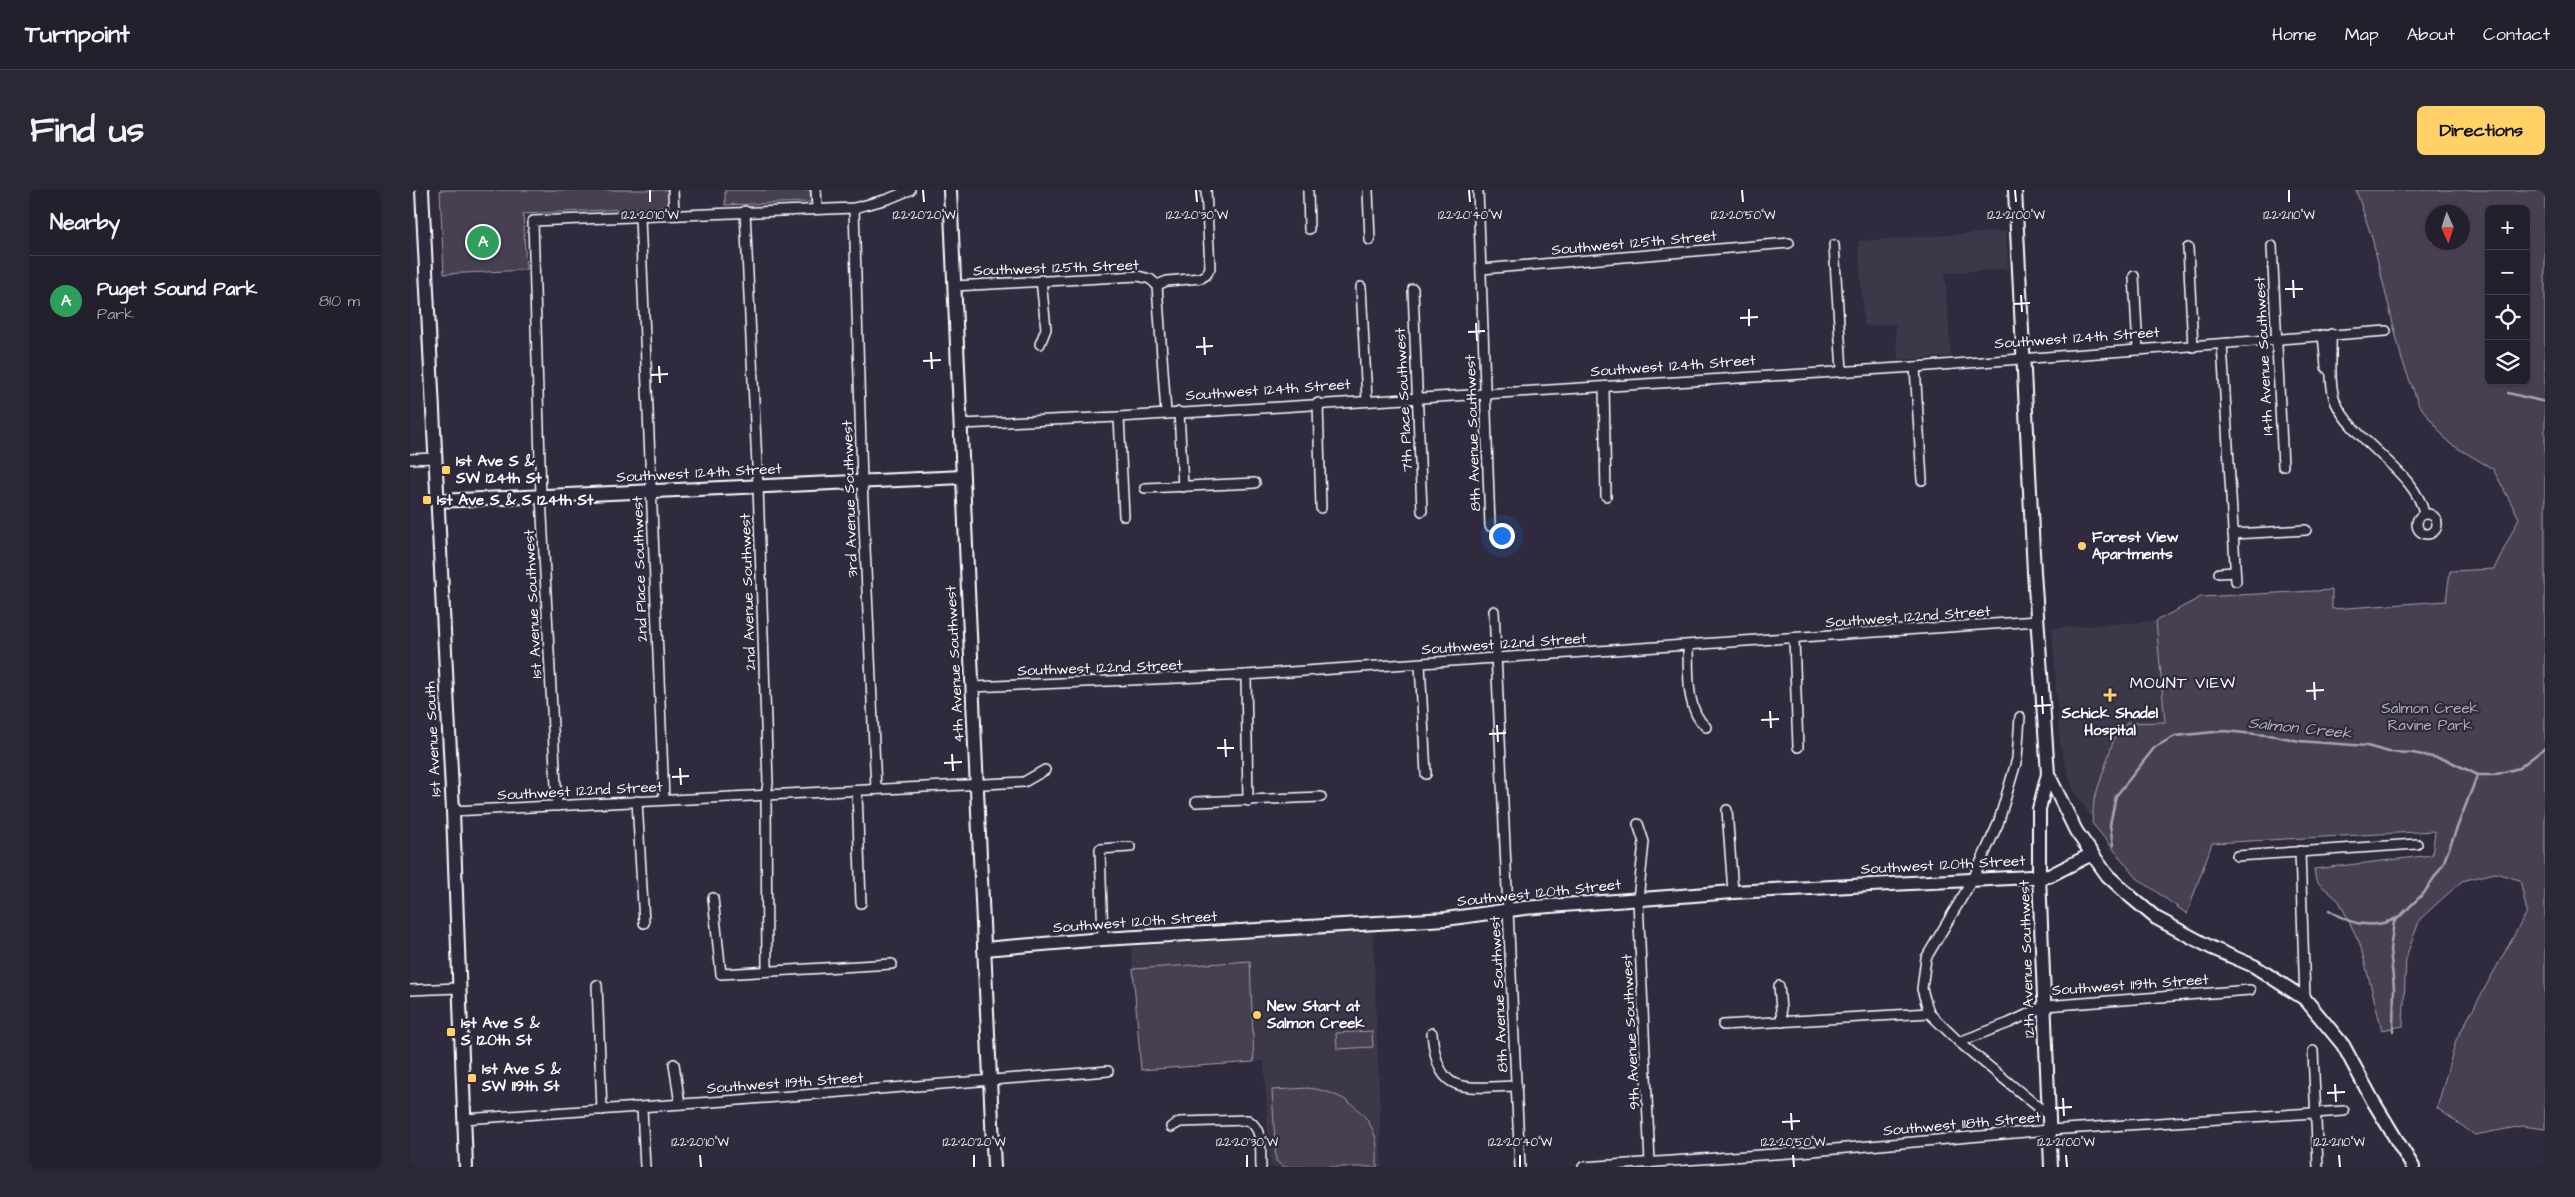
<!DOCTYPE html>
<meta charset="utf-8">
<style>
body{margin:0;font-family:"Architects Daughter",sans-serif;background:#2b2836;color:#f1f3f6}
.controls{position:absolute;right:15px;top:15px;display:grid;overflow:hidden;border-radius:8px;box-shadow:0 1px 4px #0004}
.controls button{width:45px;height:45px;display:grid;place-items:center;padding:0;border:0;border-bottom:1px solid #403e4a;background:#23202e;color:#f1f3f6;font:25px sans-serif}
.compass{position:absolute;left:2015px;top:15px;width:45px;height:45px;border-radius:50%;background:#23202e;box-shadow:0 1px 4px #0004;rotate:177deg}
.you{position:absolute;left:1091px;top:345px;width:18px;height:18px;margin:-12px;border:4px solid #fff;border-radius:50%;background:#1a73e8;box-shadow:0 0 0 8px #1a73e833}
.badge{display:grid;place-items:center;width:32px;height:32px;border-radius:50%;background:#ffd166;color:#fff;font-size:16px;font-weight:700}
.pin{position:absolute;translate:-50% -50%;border:2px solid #fff;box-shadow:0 1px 5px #0006}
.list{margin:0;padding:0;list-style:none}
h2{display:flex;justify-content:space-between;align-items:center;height:65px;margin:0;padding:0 20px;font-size:21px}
h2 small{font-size:16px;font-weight:400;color:#a3a3aa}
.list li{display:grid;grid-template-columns:32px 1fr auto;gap:15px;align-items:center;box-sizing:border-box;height:90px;padding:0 20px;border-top:1px solid #403e4a}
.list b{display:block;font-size:19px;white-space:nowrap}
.list p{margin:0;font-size:16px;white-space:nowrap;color:#a3a3aa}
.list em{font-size:16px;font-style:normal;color:#a3a3aa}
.icon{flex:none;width:28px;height:28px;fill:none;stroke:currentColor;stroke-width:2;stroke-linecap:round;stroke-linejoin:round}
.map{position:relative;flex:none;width:2135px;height:977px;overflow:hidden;border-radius:8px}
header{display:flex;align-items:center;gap:30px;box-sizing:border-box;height:70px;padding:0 25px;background:#23202e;border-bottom:1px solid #403e4a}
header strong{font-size:24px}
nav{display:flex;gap:28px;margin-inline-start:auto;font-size:18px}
.intro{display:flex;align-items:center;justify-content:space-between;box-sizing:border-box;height:120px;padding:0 30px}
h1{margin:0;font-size:35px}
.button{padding:12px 22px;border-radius:8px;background:#ffd166;color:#111;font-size:18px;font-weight:700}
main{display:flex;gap:30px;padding:0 30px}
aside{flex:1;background:#23202e;border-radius:8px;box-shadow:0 1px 4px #0004}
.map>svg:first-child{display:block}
</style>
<header>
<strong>Turnpoint</strong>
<nav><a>Home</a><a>Map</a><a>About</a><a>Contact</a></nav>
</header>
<div class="intro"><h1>Find us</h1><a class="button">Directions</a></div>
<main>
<aside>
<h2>Nearby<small></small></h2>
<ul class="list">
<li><span class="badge" style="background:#2e9e5b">A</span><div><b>Puget Sound Park</b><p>Park</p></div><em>810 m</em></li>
</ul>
</aside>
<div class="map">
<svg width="2135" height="977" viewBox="0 0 2135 977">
<rect width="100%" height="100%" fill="#2f2a3d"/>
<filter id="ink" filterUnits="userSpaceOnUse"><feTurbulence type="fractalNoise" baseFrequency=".02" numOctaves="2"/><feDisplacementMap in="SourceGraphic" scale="10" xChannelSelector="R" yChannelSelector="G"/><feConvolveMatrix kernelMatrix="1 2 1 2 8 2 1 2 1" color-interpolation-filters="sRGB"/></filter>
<g filter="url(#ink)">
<g fill="#3c3749">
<path d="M 1596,41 L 1598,79 L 1535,83 L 1541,166 L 1488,170 L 1485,134 L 1454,136 L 1448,51 Z"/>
<path d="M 1746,431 L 1755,532 L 1718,533 L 1684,610 L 1682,629 L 1662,597 L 1650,555 L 1642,438 Z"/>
<path d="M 963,742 L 972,977 L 860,977 L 854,871 L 731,880 L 721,757 L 826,748 Z"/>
</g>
<g fill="#464152" stroke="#a2a0a8" fill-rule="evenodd">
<path d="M 30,0 L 259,0 L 260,17 L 113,24 L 116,80 L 34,84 Z"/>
<path d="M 315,0 L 400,0 L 401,12 L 315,15 Z"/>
<path d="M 1946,0 L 2135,0 L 2135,939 L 2112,936 L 2065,945 L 2027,918 L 2046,850 L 2117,722 L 2110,690 L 2085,683 L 2052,691 L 2010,729 L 1996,767 L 1993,836 L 1972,840 L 1950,754 L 1929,711 L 1906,691 L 1904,679 L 2022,665 L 2025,641 L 1802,653 L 1777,724 L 1727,688 L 1682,633 L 1684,610 L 1704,549 L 1717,533 L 1755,532 L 1746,431 L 1791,407 L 1922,400 L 1922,419 L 2036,411 L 2040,381 L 2084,379 L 2109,328 L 2083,279 L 2039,253 L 2009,215 L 1992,170 L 1962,48 ZM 2079,19 L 2116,19 L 2116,191 L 2079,191 ZM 2022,22 L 2052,22 L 2052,52 L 2022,52 Z"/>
<path d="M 840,771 L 844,872 L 731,880 L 723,779 Z"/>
<path d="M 962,841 L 963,857 L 927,859 L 926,843 Z"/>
<path d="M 898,898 C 927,901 956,917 965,946 C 968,955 967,967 967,977 L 874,977 L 866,971 L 862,900 Z"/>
</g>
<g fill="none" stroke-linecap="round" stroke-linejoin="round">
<g stroke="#a7a6ad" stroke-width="2.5">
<path d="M 2098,203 L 2135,212"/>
<path d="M 1703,656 L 1700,635 L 1706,606 L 1745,557 L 1765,546 L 1814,541 L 1866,546 L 1889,551 L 1957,556 L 1979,562 L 2003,563 L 2037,570 L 2068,585 L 2083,585 L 2109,578 L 2135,558"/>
<path d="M 1919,720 C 1940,735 1962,740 1987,728"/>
<path d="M 1983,841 L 1984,798 L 1980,759 L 1984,732 L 2014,703 L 2033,674 L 2067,586"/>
</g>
<defs>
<g id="street">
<path d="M 263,0 L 264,25"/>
<path d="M 406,0 L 407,19"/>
<path d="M 898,0 L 899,39"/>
<path d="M 958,0 L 960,50"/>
<path d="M 1068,0 L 1080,336"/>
<path d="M 444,18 L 452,291 L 466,599"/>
<path d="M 335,21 L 348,296 L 358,593 L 356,605 L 357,781"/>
<path d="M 230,27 L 254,609"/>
<path d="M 1424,55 L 1432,181"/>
<path d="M 1862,56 L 1873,276"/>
<path d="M 1778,58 L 1783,157"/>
<path d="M 1072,79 L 1379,53"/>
<path d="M 1724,86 L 1728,160"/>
<path d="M 747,95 L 757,91 L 791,88 L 796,85 L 800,78 L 796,0"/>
<path d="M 747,95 L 756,223"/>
<path d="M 544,96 L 728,86 L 740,89 L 747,95"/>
<path d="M 951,97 L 957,210"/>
<path d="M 1003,99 L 1012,321"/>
<path d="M 1921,144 C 1922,165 1918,195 1926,213 C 1943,251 2008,284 2014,324"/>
<path d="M 1913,145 L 1916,177 L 1921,183"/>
<path d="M 630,154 L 636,139 L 631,90"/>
<path d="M 1812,154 L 1826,391"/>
<path d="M 1505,177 L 1512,290"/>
<path d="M 1194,197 L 1196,306"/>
<path d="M 908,213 L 911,318"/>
<path d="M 769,222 L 773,297"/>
<path d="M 709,227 L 714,326"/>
<path d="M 551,234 L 709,227 L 1505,177 L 1976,141"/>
<path d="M 0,269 L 25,268"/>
<path d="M 735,298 L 845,293"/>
<circle cx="2017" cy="334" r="10"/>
<path d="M 1823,344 L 1896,340"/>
<path d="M 1809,383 L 1825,382"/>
<path d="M 1084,421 L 1110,977"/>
<path d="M 1384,450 L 1388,557"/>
<path d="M 1278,456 C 1279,482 1275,519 1296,537"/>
<path d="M 1010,474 L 1016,584"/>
<path d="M 836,485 L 838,611"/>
<path d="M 562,497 L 836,485 L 1627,431"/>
<path d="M 1610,527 L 1607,569 L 1588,634 L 1563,689 L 1516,768 L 1512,799 L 1519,823 L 1549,852 L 1638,925"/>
<path d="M 447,602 L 451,713"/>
<path d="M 227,611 L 234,733"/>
<path d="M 786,612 L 911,607"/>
<path d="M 147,616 L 131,306 L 123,31 L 444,18 L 478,9 L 500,0"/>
<path d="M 1317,620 L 1323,702"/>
<path d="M 43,621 L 614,592 L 635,580"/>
<path d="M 1228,634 L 1234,652 L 1228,710 L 1240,973"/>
<path d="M 1890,661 L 1895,809"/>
<path d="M 1827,666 L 2007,654"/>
<path d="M 303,708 L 311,784 L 482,774"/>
<path d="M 693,749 L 690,659 L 720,657"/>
<path d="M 187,795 L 192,920"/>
<path d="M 1369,796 L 1372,832"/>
<path d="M 0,800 L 48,798"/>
<path d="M 1313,835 L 1519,823"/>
<path d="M 1022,843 C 1028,908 1053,897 1107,896"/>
<path d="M 1549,852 L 1599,833 L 1635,816 L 1840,800"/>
<path d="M 1903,861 L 1908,977"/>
<path d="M 264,874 L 270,914"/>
<path d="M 232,918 L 235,977"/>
<path d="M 54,929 L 316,911 L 698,881"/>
<path d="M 761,937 L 770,932 L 838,930 C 854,940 850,960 851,977"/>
<path d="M 1173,977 L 1380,963 L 1639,940 L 1934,921"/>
</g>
<g id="secondary">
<path d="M 12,0 L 43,621 L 56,977"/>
<path d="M 540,0 L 584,977"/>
<path d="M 1605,0 L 1624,382 L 1638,584 L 1666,641 L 1697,685 L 1721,707 L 1746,728 L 1802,758 L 1844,776 L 1895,809 L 1933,855 L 1963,911 L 2003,977"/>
<path d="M 27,311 L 553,287"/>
<path d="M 1638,584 L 1629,619 L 1629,686 L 1641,977"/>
<path d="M 574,759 L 693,749 L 1036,729 L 1114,718 L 1323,702 L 1639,686 L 1682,664"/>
</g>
</defs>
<use href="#street" stroke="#fff" stroke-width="12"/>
<use href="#secondary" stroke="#fff" stroke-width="16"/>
<use href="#street" stroke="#2f2a3d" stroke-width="9"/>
<use href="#secondary" stroke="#2f2a3d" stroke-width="12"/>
</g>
</g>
<path fill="none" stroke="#fff" stroke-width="2" d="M 240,0 L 240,12M 513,0 L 514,12M 786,0 L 787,12M 1059,0 L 1060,12M 1332,0 L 1333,12M 1605,0 L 1606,12M 1879,0 L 1879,12M 1883,90 L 1884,108M 1875,99 L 1893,99M 1611,105 L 1612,122M 1603,114 L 1620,113M 1339,119 L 1339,136M 1330,128 L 1348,127M 1066,133 L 1067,151M 1058,142 L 1075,141M 794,147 L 795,165M 786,157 L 803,156M 521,162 L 522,179M 513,171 L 531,170M 249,176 L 250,193M 241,185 L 258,184M 1904,492 L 1905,510M 1896,501 L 1914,500M 1632,506 L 1633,524M 1624,516 L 1641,515M 1360,521 L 1361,538M 1351,530 L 1369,529M 1087,535 L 1088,552M 1079,544 L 1096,543M 815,549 L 816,567M 807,558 L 824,558M 542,564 L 543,581M 534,573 L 552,572M 270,578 L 271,595M 262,587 L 279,586M 1925,894 L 1926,912M 1917,903 L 1935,902M 1653,908 L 1654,926M 1645,918 L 1662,917M 1381,923 L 1382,940M 1372,932 L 1390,931M 290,965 L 291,977M 564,965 L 564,977M 837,965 L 837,977M 1110,965 L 1110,977M 1383,965 L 1384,977M 1656,965 L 1657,977M 1929,965 L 1930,977"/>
<g fill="#ffd166" stroke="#2f2a3d" stroke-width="2">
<rect x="31" y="275" width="10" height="10" rx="2.5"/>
<rect x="12" y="305" width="10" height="10" rx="2.5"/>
<circle cx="1672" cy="356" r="5"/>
<path d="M1697.5 497.5h5v5h5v5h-5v5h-5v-5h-5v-5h5z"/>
<circle cx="847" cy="825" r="5"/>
<rect x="36" y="837" width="10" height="10" rx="2.5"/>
<rect x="57" y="883" width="10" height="10" rx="2.5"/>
</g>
<g text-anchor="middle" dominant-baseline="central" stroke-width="4.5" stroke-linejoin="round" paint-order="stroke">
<g font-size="15" fill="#fff" stroke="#2f2a3d">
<text transform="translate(1224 53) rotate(-5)">Southwest 125th Street</text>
<text transform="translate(646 78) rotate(-2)">Southwest 125th Street</text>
<text transform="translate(1667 148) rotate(-4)">Southwest 124th Street</text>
<text transform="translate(1854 166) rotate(-93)">14th Avenue Southwest</text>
<text transform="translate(1263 176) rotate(-4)">Southwest 124th Street</text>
<text transform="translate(858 200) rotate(-4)">Southwest 124th Street</text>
<text transform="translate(994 210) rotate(-93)">7th Place Southwest</text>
<text transform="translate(1063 243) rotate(-92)">8th Avenue Southwest</text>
<text transform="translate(289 283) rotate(-3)">Southwest 124th Street</text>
<text transform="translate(440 309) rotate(-92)">3rd Avenue Southwest</text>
<text transform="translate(230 379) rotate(-92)">2nd Place Southwest</text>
<text transform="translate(338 402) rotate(-92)">2nd Avenue Southwest</text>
<text transform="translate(123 414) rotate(-93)">1st Avenue Southwest</text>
<text transform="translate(1498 427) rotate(-4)">Southwest 122nd Street</text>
<text transform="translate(1094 454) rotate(-4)">Southwest 122nd Street</text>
<text transform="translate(545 474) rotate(-93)">4th Avenue Southwest</text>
<text transform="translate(690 478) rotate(-2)">Southwest 122nd Street</text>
<text transform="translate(23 549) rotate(-93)">1st Avenue South</text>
<text transform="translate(170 601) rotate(-3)">Southwest 122nd Street</text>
<text transform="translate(1533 675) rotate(-3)">Southwest 120th Street</text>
<text transform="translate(1129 703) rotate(-6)">Southwest 120th Street</text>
<text transform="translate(725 732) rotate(-4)">Southwest 120th Street</text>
<text transform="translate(1617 769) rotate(-92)">12th Avenue Southwest</text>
<text transform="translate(1720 795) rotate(-4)">Southwest 119th Street</text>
<text transform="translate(1089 804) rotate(-93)">8th Avenue Southwest</text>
<text transform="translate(1221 842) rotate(-93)">9th Avenue Southwest</text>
<text transform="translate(375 893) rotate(-4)">Southwest 119th Street</text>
<text transform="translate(1552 934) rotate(-5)">Southwest 118th Street</text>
</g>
<g font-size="15" font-weight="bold" fill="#fff" stroke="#2f2a3d" text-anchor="start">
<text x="46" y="271">1st Ave S &amp;<tspan x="46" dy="17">SW 124th St</tspan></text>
<text x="27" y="310">1st Ave S &amp; S 124th St</text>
<text x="1682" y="347">Forest View<tspan x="1682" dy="17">Apartments</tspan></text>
<text x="1700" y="523" text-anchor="middle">Schick Shadel<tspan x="1700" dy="17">Hospital</tspan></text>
<text x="857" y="816">New Start at<tspan x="857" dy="17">Salmon Creek</tspan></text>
<text x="51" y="833">1st Ave S &amp;<tspan x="51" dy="17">S 120th St</tspan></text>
<text x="72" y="879">1st Ave S &amp;<tspan x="72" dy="17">SW 119th St</tspan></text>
</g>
<g font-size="15" fill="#b5b3ba" stroke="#2f2a3d">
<text x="2020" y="518">Salmon Creek<tspan x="2020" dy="17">Ravine Park</tspan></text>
</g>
<g font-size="16" letter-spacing="1" fill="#fff" stroke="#2f2a3d">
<text x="1773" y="493">MOUNT VIEW</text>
</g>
<g font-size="16" font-style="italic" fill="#b6b4bb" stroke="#2f2a3d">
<text transform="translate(1890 538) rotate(6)">Salmon Creek</text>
</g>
</g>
<g font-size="12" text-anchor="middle" fill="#fff" stroke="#2f2a3d" stroke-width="4.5" stroke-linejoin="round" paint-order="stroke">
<text x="240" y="29">122°20'10"W</text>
<text x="514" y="29">122°20'20"W</text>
<text x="787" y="29">122°20'30"W</text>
<text x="1060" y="29">122°20'40"W</text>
<text x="1333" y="29">122°20'50"W</text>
<text x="1606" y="29">122°21'00"W</text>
<text x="1879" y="29">122°21'10"W</text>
<text x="290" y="956">122°20'10"W</text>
<text x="564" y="956">122°20'20"W</text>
<text x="837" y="956">122°20'30"W</text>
<text x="1110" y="956">122°20'40"W</text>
<text x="1383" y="956">122°20'50"W</text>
<text x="1656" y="956">122°21'00"W</text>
<text x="1929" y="956">122°21'10"W</text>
</g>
</svg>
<div class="controls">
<button>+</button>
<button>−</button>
<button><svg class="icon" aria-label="locate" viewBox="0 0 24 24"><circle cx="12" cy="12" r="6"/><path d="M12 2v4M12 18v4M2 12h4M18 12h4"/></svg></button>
<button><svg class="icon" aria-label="layers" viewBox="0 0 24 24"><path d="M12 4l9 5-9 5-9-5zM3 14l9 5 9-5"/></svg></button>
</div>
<svg class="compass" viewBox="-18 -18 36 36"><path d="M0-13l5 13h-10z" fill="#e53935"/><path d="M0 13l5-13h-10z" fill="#a3a3aa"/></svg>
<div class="you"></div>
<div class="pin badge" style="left:73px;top:52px;background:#2e9e5b">A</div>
</div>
</main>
